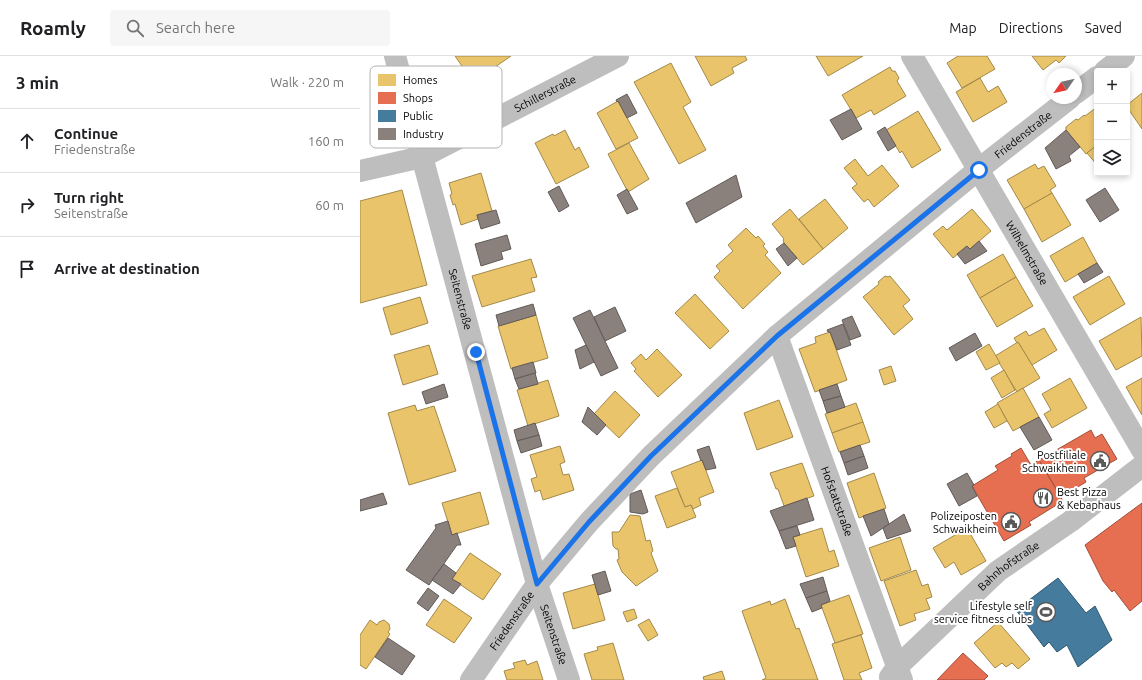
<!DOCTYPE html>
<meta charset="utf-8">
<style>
body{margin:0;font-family:Ubuntu,sans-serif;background:#f6f6f6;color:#202124}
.controls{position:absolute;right:12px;top:12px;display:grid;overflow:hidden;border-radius:4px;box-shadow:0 2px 6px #0003}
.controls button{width:36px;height:36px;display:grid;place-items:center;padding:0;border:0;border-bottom:1px solid #e0e0e0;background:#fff;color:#202124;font:20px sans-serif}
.compass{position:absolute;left:686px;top:12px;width:36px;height:36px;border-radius:50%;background:#fff;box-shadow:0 2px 6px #0003;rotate:236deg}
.stop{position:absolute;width:12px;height:12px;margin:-9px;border:3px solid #1a73e8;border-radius:50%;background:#fff}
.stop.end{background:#1a73e8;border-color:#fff;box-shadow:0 1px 4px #0008}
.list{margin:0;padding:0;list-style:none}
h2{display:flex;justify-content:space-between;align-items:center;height:52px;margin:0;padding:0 16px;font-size:17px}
h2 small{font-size:13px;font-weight:400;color:#757577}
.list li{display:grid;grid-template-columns:26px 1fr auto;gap:12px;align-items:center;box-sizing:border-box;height:64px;padding:0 16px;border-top:1px solid #e0e0e0}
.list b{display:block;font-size:15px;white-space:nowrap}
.list p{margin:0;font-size:13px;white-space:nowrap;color:#757577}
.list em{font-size:13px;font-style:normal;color:#757577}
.icon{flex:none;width:22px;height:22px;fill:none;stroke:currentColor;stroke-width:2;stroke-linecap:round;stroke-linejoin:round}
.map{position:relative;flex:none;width:782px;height:624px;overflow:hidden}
header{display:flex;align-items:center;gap:24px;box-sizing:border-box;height:56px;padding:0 20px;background:#fff;border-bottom:1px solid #e0e0e0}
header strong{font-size:19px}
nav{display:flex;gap:22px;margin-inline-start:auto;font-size:14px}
.search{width:280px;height:36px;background:#f6f6f6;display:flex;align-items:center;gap:10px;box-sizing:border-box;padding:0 14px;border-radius:4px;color:#757577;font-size:15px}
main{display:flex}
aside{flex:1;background:#fff}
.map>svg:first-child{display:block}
</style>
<header>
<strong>Roamly</strong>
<div class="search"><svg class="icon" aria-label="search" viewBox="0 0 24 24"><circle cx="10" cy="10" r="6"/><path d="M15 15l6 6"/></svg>Search here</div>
<nav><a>Map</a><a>Directions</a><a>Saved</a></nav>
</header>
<main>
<aside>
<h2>3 min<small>Walk · 220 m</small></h2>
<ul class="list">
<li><svg class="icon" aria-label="ahead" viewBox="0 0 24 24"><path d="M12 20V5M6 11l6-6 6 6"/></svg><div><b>Continue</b><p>Friedenstraße</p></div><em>160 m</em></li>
<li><svg class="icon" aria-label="right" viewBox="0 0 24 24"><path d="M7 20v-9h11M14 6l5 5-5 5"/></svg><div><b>Turn right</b><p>Seitenstraße</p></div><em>60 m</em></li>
<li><svg class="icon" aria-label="arrive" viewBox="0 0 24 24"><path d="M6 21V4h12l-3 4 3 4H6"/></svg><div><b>Arrive at destination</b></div></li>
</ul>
</aside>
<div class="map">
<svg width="782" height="624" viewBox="0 0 782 624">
<rect width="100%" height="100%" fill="#fff"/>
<g fill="#e9c46a" stroke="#a3894a">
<path d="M 95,0 L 151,0 L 113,26 Z"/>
<path d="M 335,0 L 385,0 L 387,4 L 372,12 L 374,17 L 351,30 Z"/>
<path d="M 456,0 L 503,0 L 468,20 Z"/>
<path d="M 598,0 L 627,0 L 635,13 L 602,32 L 587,7 Z"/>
<path d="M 672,0 L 706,0 L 699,7 L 696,4 L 683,14 Z"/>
<path d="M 311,7 L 331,46 L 323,51 L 346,94 L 319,108 L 274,26 Z"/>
<path d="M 530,11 L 532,15 L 535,15 L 539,22 L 537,25 L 546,40 L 514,59 L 511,54 L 496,62 L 482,39 Z"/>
<path d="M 620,22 L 628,36 L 638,30 L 647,46 L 613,66 L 596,36 Z"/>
<path d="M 782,37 L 782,73 L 767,51 L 767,49 Z"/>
<path d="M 258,45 L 278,82 L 256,93 L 237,57 Z"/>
<path d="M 737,51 L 737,89 L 726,98 L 706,74 L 706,71 L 716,63 L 718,64 L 724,59 L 725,60 Z"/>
<path d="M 558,55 L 581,94 L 552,112 L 542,95 L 540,97 L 526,74 Z"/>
<path d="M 205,74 L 215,94 L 219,91 L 229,111 L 196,128 L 175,87 L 193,78 L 194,80 Z"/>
<path d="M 269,87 L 289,123 L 268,136 L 248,98 Z"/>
<path d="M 737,89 L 737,109 L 727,97 Z"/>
<path d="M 495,103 L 508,120 L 522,109 L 539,130 L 514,151 L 508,143 L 504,146 L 492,132 L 497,128 L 484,112 Z"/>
<path d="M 675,108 L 678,113 L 684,110 L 696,130 L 690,134 L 692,137 L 664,153 L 647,124 Z"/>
<path d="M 121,117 L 132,155 L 117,159 L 118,163 L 101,169 L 95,148 L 93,149 L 90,139 L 92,138 L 89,127 Z"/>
<path d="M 42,134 L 67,229 L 0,247 L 0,145 Z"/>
<path d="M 692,137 L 711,169 L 682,186 L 664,153 Z"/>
<path d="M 465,143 L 488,172 L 463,193 L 439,163 Z"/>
<path d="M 430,153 L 463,193 L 443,209 L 424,187 L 423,184 L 424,183 L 412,168 Z"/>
<path d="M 612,153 L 631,175 L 610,193 L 607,190 L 593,202 L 573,178 L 583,170 L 587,174 Z"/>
<path d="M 386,172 L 396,182 L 398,180 L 405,188 L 403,190 L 408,196 L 405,199 L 421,217 L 383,253 L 354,221 L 360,215 L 356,210 L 373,195 L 368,189 Z"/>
<path d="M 723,181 L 737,207 L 705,226 L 690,200 Z"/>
<path d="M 643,198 L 656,221 L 620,242 L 607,219 Z"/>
<path d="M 171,203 L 177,221 L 171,222 L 175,235 L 122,251 L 112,220 Z"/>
<path d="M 525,220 L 528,221 L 530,220 L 550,244 L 543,250 L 553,263 L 534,279 L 503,241 L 519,228 L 518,226 Z"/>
<path d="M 749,220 L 765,248 L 730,269 L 713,241 Z"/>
<path d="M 656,221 L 673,250 L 637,271 L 620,242 Z"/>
<path d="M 335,238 L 369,275 L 350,293 L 315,257 Z"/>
<path d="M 60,241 L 68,267 L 31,279 L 23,252 Z"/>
<path d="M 176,259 L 188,302 L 151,313 L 138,270 Z"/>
<path d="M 781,261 L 782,300 L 756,314 L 739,285 Z"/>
<path d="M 684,272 L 697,294 L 672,309 L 658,286 L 657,287 L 654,282 L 666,275 L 669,280 Z"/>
<path d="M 470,276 L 487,324 L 455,336 L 439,293 L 456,287 L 455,281 Z"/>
<path d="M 658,286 L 680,322 L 657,336 L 635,300 Z"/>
<path d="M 629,288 L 640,307 L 626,314 L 616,296 Z"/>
<path d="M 69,289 L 78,318 L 43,329 L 34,299 Z"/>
<path d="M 297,293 L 322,319 L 298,341 L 274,315 L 276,313 L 271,307 L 281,298 L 286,304 Z"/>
<path d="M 531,310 L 536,325 L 524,329 L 519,314 Z"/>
<path d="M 644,314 L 655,334 L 642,342 L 631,322 Z"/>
<path d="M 710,322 L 727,352 L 692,372 L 684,358 L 691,354 L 682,338 Z"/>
<path d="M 782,322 L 782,359 L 766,331 Z"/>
<path d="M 188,324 L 199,360 L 168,370 L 157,334 Z"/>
<path d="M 663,332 L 679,361 L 653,375 L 637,347 Z"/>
<path d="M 255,335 L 280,359 L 259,382 L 234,358 Z"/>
<path d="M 419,344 L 433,381 L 397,394 L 384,357 Z"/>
<path d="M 496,347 L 503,366 L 472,377 L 465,358 Z"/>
<path d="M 638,348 L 647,365 L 634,372 L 625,356 Z"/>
<path d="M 55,349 L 57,355 L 74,350 L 96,415 L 49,429 L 28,357 Z"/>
<path d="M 503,366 L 510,386 L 479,396 L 472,377 Z"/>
<path d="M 200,390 L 205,406 L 200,408 L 203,419 L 209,418 L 214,434 L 183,444 L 180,434 L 175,436 L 171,423 L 177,421 L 170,399 Z"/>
<path d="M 342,404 L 354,436 L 339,442 L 341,449 L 333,453 L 331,449 L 325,451 L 311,416 Z"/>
<path d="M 442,407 L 454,440 L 424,450 L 418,433 L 416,433 L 410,417 Z"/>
<path d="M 514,417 L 526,452 L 499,462 L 487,427 Z"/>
<path d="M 317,432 L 325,451 L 331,449 L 336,461 L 307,472 L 295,440 Z"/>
<path d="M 120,436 L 129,468 L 92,479 L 82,447 Z"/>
<path d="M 270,459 L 280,460 L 286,485 L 290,484 L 293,495 L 291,497 L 298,515 L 276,530 L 262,516 L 257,504 L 259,503 L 258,493 L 256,493 L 253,490 L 252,476 L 259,476 Z"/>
<path d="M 462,472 L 469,496 L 474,494 L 479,510 L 446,521 L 433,481 Z"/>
<path d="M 607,472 L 626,505 L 601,519 L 594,506 L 585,512 L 573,492 Z"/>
<path d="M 540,481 L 551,514 L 521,525 L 509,492 Z"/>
<path d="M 110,497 L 141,518 L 123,544 L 92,523 Z"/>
<path d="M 556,514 L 562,530 L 568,528 L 572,541 L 566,543 L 570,553 L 554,558 L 556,564 L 540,570 L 524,525 Z"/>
<path d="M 235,528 L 245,564 L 213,573 L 203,537 Z"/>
<path d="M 489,539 L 503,578 L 475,587 L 461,549 Z"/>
<path d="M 84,543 L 112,562 L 94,587 L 66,569 Z"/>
<path d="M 425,543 L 436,573 L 439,572 L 458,624 L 402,624 L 406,622 L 382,555 L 410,545 L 411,549 Z"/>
<path d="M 274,553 L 277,562 L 267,566 L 263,556 Z"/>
<path d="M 289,563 L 298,579 L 288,585 L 278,569 Z"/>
<path d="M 10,564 L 17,569 L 19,566 L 24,564 L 29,568 L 30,573 L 28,576 L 30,578 L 6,613 L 0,609 L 0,579 Z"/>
<path d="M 638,566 L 670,603 L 658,613 L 652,607 L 646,611 L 642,607 L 635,612 L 614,587 Z"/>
<path d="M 501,579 L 512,612 L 499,617 L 502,624 L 484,624 L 472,588 Z"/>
<path d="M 253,587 L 264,624 L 232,624 L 224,598 L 238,594 L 237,591 Z"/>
<path d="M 165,604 L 167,609 L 177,605 L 183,624 L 147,624 L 144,615 L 155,612 L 153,607 Z"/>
<path d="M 362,615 L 365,624 L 344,624 L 343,621 Z"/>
</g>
<g fill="#e76f51" stroke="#a24e39">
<path d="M 731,374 L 735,382 L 742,378 L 757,403 L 724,422 L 726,426 L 701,441 L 679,404 Z"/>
<path d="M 661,392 L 671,409 L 679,404 L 703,445 L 669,466 L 671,469 L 644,485 L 612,430 L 638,414 L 635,410 L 652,400 L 651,398 Z"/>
<path d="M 782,447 L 782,545 L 770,555 L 754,534 L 752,536 L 743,525 L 725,489 Z"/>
<path d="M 603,597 L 628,620 L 624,624 L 577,624 Z"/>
</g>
<path fill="#457b9d" stroke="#30566e" d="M 698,522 L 726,557 L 735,550 L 752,584 L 718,611 L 707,589 L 697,596 L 689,586 L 684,591 L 656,554 Z"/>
<g fill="#8a817c" stroke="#615a57">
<path d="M 267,38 L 277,57 L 267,62 L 258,45 L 257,46 L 256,44 Z"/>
<path d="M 491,53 L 502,73 L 482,84 L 470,64 Z"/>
<path d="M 525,71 L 536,90 L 528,95 L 517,76 Z"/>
<path d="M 706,74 L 720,91 L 709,100 L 711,105 L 696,113 L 685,92 Z"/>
<path d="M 376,119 L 382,141 L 336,167 L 326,147 Z"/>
<path d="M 199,130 L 209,150 L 199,156 L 188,136 Z"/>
<path d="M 745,132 L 759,154 L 740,166 L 726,144 Z"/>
<path d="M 267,133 L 278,153 L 267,158 L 257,139 Z"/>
<path d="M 136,154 L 140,167 L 121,173 L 117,159 Z"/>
<path d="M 147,179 L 151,193 L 141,196 L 143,203 L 121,210 L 115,188 Z"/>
<path d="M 619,185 L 627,195 L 605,208 L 597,198 L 607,190 L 610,193 Z"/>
<path d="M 424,187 L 437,202 L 428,210 L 416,193 Z"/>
<path d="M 737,207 L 743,216 L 724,227 L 718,218 Z"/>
<path d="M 173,248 L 176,259 L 139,270 L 136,259 Z"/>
<path d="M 255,251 L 266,275 L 245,285 L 234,261 Z"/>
<path d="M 230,254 L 258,312 L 241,320 L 213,262 Z"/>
<path d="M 492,260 L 501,280 L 490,284 L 482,264 Z"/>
<path d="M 483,268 L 491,289 L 477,294 L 470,276 L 468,276 L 467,274 Z"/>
<path d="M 615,277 L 622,290 L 596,305 L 589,292 Z"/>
<path d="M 226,289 L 234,306 L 220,313 L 215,294 Z"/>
<path d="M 173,306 L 176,317 L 155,323 L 152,312 Z"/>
<path d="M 175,317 L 178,328 L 159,333 L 155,323 Z"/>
<path d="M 84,328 L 88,341 L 66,348 L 62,336 Z"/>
<path d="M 477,328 L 481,340 L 463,345 L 459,334 Z"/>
<path d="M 481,340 L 485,351 L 467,357 L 463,345 Z"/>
<path d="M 228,351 L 246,369 L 237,379 L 222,366 Z"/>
<path d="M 679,361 L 692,384 L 674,394 L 660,371 Z"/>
<path d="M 175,367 L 179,379 L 157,385 L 154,374 Z"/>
<path d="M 179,379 L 182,390 L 161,397 L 157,385 Z"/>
<path d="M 500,389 L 504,400 L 484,407 L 480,396 Z"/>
<path d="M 349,390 L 356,412 L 346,414 L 342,404 L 341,405 L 337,394 Z"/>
<path d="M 504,400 L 508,412 L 488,419 L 484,407 Z"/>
<path d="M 607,417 L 614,429 L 612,430 L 617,440 L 599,450 L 587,428 Z"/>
<path d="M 281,434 L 288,456 L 283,458 L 270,456 L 270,438 Z"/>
<path d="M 23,437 L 27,448 L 0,455 L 0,444 Z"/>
<path d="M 447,442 L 454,464 L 419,475 L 410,455 Z"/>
<path d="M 524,453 L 529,468 L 511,480 L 503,460 Z"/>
<path d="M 544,458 L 551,475 L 527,483 L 523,472 Z"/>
<path d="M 88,465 L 92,479 L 97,477 L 101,489 L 97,489 L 69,529 L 46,514 L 76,472 L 75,469 Z"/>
<path d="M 437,470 L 440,479 L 433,481 L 436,490 L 426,493 L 419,475 Z"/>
<path d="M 84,508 L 96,517 L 92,523 L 101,528 L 93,538 L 72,524 Z"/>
<path d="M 245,515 L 251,535 L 238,539 L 232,519 Z"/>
<path d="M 463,521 L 467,535 L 446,542 L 440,528 Z"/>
<path d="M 68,532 L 79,540 L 68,555 L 57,547 Z"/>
<path d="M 467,535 L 470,545 L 461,549 L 462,552 L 452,556 L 446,542 Z"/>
<path d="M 28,582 L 55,600 L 42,619 L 15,601 Z"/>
</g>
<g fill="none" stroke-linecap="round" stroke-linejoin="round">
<g stroke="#bebebe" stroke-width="22">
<path id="s1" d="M 35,0 L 177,528 L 209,624"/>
<path id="s2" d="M 552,0 L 782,394"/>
<path d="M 745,15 L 764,0"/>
<path d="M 716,37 L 737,21"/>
<path id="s3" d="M 0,115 L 62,101 L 258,0"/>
<path id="s4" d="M 417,280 L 542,624"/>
<path id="s5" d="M 530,621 L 538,610 L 638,515 L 711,465 L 782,410"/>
<path id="s6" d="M 111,624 L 177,528 L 229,466 L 291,400 L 417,280 L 619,113 L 710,42"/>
</g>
</g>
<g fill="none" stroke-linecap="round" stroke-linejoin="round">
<path stroke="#1a73e8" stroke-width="5" d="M 116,296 L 177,528 L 229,466 L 291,400 L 417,280 L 619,114"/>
</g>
<defs>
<symbol id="civic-ring" viewBox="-11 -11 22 22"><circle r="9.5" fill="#fff" stroke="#595959" stroke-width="1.5"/><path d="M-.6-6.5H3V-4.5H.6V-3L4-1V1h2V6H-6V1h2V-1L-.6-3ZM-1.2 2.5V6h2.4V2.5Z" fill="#595959"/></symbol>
<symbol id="restaurant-ring" viewBox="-11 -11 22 22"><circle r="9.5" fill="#fff" stroke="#595959" stroke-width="1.5"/><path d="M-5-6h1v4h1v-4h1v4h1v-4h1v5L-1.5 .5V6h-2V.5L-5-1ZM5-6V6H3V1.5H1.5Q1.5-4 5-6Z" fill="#595959"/></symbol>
<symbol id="stadium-ring" viewBox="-11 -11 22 22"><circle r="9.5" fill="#fff" stroke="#595959" stroke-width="1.5"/><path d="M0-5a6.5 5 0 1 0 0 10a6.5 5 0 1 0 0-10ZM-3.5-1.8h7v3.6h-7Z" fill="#595959"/></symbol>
</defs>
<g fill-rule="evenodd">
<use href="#civic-ring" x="729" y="394" width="22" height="22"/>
<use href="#restaurant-ring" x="672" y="431" width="22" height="22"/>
<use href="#civic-ring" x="640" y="455" width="22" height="22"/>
<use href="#stadium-ring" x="675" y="545" width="22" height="22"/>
</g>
<g text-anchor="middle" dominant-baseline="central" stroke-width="4" stroke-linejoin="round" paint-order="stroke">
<g font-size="11" fill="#000" stroke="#fff">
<text stroke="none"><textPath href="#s3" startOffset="202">Schillerstraße</textPath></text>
<text stroke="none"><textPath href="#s6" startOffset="780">Friedenstraße</textPath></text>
<text stroke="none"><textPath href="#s2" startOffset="228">Wilhelmstraße</textPath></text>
<text stroke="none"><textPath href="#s1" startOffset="252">Seitenstraße</textPath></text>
<text stroke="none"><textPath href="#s4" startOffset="176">Hofstattstraße</textPath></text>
<text stroke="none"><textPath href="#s5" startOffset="163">Bahnhofstraße</textPath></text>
<text stroke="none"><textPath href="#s6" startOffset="72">Friedenstraße</textPath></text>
<text stroke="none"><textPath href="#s1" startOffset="600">Seitenstraße</textPath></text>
</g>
<g font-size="11" fill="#000" stroke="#fff" text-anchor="end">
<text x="726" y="399">Postfiliale<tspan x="726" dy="13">Schwaikheim</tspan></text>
<text x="697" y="436" text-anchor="start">Best Pizza<tspan x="697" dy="13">&amp; Kebaphaus</tspan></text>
<text x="637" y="460">Polizeiposten<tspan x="637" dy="13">Schwaikheim</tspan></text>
<text x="672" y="550">Lifestyle self<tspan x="672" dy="13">service fitness clubs</tspan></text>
</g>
</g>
<rect x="10" y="10" width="132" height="82" rx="6" fill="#fff" stroke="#b2b2b2" stroke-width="1"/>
<rect x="18" y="18" width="18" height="12" fill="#e9c46a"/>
<rect x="18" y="36" width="18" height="12" fill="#e76f51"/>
<rect x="18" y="54" width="18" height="12" fill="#457b9d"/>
<rect x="18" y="72" width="18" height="12" fill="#8a817c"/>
<g font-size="11" fill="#000">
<text x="43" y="28">Homes</text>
<text x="43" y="46">Shops</text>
<text x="43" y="64">Public</text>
<text x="43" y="82">Industry</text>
</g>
</svg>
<div class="controls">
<button>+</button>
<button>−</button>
<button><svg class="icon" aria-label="layers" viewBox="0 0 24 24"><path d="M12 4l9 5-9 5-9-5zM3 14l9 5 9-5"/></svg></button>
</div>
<svg class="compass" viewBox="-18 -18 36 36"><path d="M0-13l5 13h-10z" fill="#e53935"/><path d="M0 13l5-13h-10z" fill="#757577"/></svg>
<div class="stop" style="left:619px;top:114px"></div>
<div class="stop end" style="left:116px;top:296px"></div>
</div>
</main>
